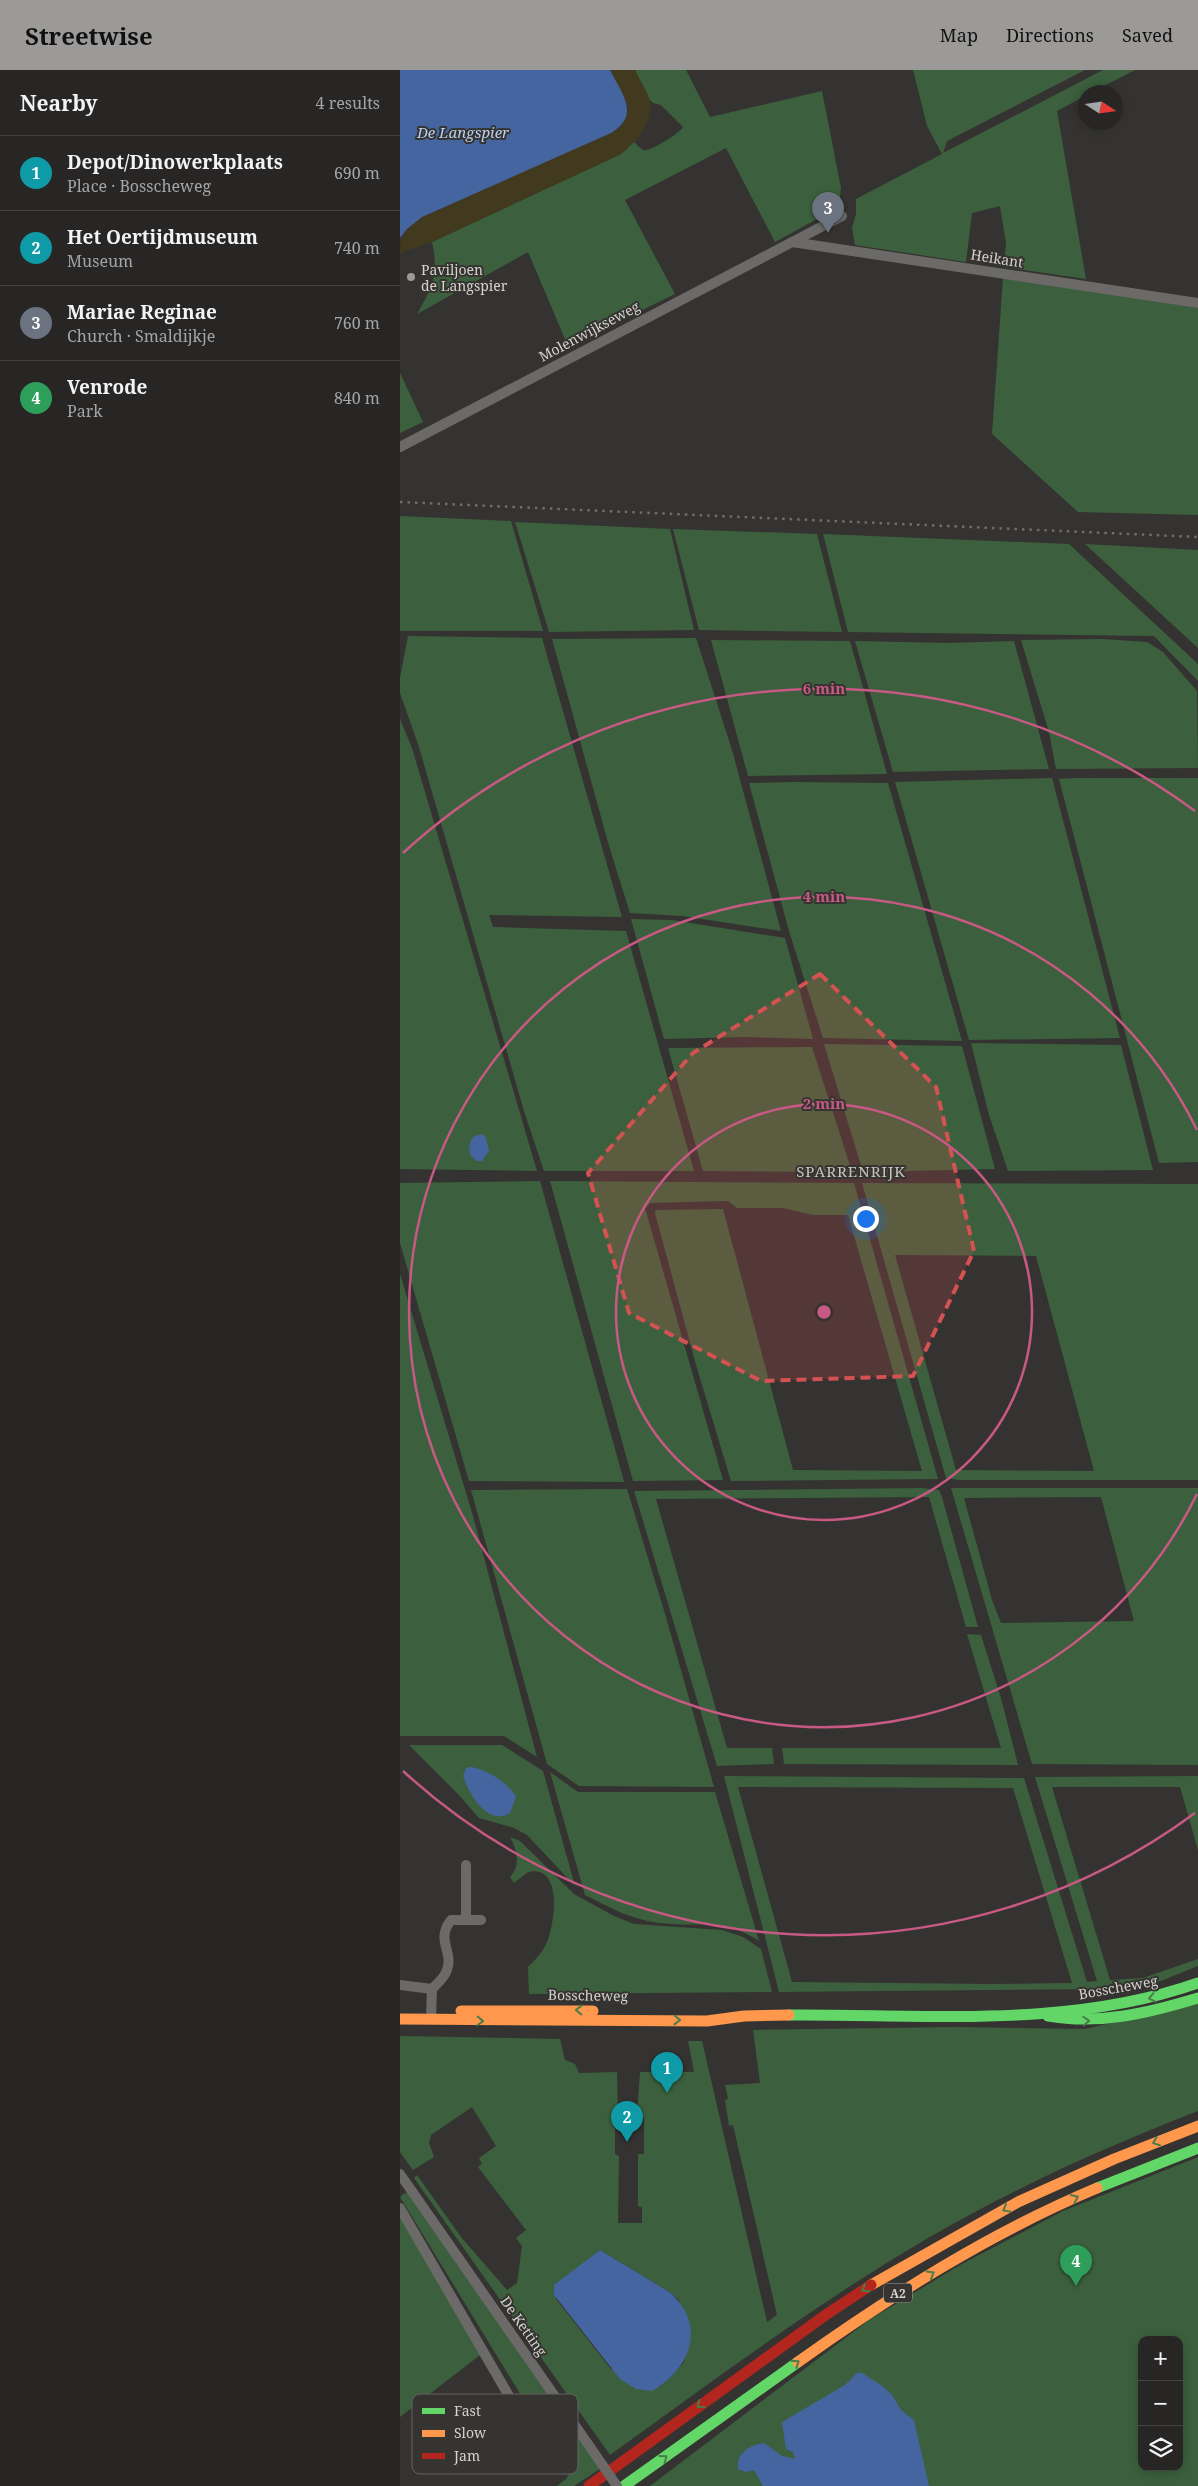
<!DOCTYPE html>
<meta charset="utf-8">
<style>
body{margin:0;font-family:"Noto Serif",serif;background:#2f2e2d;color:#f1f3f6}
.controls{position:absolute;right:15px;bottom:15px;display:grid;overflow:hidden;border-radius:10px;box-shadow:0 2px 12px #0003}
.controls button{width:45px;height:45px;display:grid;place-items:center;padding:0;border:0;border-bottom:1px solid #434342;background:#272625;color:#f1f3f6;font:25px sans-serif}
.compass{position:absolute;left:678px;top:15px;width:45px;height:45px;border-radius:50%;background:#272625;box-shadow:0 2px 12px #0003;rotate:102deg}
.you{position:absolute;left:465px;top:1148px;width:18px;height:18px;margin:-12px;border:4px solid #fff;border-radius:50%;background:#1a73e8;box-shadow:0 0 0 8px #1a73e833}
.badge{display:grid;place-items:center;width:32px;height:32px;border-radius:50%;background:#9b9a98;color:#fff;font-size:16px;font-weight:700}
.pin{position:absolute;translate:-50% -41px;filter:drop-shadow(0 1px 2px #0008)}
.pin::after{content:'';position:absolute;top:26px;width:18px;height:15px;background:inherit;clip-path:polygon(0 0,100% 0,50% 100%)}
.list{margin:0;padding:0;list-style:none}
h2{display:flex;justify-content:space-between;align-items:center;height:65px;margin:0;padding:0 20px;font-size:21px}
h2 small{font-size:16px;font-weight:400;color:#a4a5a7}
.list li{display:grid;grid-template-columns:32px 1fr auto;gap:15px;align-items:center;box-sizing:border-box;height:75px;padding:0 20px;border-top:1px solid #434342}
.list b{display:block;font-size:19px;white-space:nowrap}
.list p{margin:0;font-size:16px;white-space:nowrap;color:#a4a5a7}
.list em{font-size:16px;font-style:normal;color:#a4a5a7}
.icon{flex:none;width:28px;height:28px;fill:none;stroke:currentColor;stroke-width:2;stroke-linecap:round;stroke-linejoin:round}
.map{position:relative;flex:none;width:798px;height:2416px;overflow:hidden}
header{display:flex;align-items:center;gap:30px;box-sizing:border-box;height:70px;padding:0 25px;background:#9b9a98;color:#111}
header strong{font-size:24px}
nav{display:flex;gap:28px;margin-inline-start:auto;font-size:18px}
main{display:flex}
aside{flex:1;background:#272625}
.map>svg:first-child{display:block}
</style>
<header>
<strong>Streetwise</strong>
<nav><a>Map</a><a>Directions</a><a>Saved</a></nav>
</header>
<main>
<aside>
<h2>Nearby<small>4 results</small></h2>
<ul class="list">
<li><span class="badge" style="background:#0f9aa8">1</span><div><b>Depot/Dinowerkplaats</b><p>Place · Bosscheweg</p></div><em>690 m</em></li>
<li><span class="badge" style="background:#0f9aa8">2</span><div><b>Het Oertijdmuseum</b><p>Museum</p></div><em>740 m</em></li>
<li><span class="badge" style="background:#6b7280">3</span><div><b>Mariae Reginae</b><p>Church · Smaldijkje</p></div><em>760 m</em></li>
<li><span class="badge" style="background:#2e9e5b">4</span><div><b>Venrode</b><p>Park</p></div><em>840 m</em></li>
</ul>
</aside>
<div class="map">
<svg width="798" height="2416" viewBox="0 0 798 2416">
<rect width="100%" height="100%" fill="#343331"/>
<g fill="#3c603d" fill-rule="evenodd">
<path d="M 235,0 L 286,0 L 310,47 L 422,21 L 441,118 L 439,137 L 375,172 L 326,78 L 225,130 L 275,224 L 168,276 L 128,182 L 17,244 C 33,217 39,204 32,172 L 221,84 L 234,72 C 237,74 240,79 244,80 C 250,82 280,63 283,57 L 261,35 L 253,33 L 249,29 Z"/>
<path d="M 513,0 L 685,0 L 547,71 L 543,83 L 703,0 L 735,0 L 692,22 L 686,22 L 685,26 L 657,41 L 686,209 L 604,197 L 606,173 L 600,136 L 572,143 L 566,192 L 455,175 L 452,158 L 456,144 L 456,129 L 542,84 L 527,56 Z"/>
<path d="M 603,208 L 798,238 L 798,445 L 678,442 L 592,364 Z"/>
<path d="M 0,303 L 23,352 L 0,363 Z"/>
<path d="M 0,446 L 111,451 L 143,561 L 0,561 Z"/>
<path d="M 115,452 L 270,459 L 294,560 L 149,562 Z"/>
<path d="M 273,459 L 417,464 L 442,562 L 299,560 Z"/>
<path d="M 423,464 L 669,474 L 798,594 L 798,611 L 754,566 L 448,562 Z"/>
<path d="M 685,474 L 798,480 L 798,578 Z"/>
<path d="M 8,566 L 142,568 L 222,847 L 89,845 L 93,857 L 226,861 L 294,1101 L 144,1101 L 124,1041 L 19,677 L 0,623 L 0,608 Z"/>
<path d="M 296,568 L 332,680 L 381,861 L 283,846 L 230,843 L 209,776 L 152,569 Z"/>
<path d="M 703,569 L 747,572 L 763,582 L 797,621 L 798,698 L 656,699 L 649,662 L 621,570 Z"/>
<path d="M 311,570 L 450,571 L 487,704 L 348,706 Z"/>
<path d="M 455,571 L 547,573 L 614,571 L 649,699 L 493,702 Z"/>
<path d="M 0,649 L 12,678 L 137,1101 L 0,1099 Z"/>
<path d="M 652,708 L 720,968 L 569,970 L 495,712 Z"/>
<path d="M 674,708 L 798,708 L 798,1092 L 759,1093 L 659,709 Z"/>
<path d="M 393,712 L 488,713 L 562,971 L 423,968 L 389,861 L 349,713 Z"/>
<path d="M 231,849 L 272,850 L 385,868 L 413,969 L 343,967 L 264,969 Z"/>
<path d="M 571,973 L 721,975 L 753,1100 L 608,1101 L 589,1045 Z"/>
<path d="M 424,974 L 562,976 L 595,1099 L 463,1102 Z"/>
<path d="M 412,977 L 452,1102 L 303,1101 L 268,978 Z"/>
<path d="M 140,1111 L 222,1404 L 224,1412 L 69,1411 L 0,1173 L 0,1113 Z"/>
<path d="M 150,1111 L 454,1113 L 538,1409 L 331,1411 L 296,1295 L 255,1143 L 256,1140 L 323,1139 L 393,1400 L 522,1401 L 448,1145 L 413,1145 L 383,1138 L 337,1138 L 328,1131 L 250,1133 L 245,1138 L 323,1410 L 233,1411 Z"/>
<path d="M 462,1113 L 798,1114 L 798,1410 L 559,1410 L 546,1408 ZM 495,1185 L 636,1186 L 694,1401 L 556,1400 Z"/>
<path d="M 0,1204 L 73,1446 L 137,1687 L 104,1666 L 0,1666 Z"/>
<path d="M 521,1418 L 539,1420 L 542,1427 L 578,1557 L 566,1557 L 529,1427 L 256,1429 L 327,1678 L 372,1678 L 374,1694 L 317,1696 L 234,1421 Z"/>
<path d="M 551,1418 L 798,1418 L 798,1695 L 632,1694 ZM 701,1427 L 734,1551 L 601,1553 L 592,1530 L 564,1428 Z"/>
<path d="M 227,1419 L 266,1547 L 314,1717 L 179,1716 L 147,1694 L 71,1420 Z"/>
<path d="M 567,1564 L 581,1565 L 601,1628 L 618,1695 L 384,1694 L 382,1678 L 601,1678 Z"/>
<path d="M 9,1675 L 102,1675 L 143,1701 L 175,1816 L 127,1765 L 114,1758 L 79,1748 L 58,1724 Z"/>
<path d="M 150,1702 L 178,1722 L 315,1722 L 359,1871 C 323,1847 299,1858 260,1853 C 232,1850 209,1837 185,1825 Z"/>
<path d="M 324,1706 L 624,1708 L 687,1912 L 697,1911 L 635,1707 L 798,1706 L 798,1780 L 780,1717 L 652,1717 L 710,1910 L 743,1908 L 798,1889 L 798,1896 L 761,1911 L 701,1919 L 379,1922 ZM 338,1717 L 613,1718 L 672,1913 L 590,1914 L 392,1912 Z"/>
<path d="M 110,1767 L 120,1771 L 174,1824 L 214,1846 L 234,1854 L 322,1860 L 343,1867 L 361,1879 L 372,1922 L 129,1924 L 128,1897 C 136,1889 143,1882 147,1872 C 155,1852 163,1794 128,1802 L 114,1813 L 110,1807 C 121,1796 117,1779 110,1767 Z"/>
<path d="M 798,1933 L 798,2041 C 705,2077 614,2118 528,2168 C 417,2233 314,2310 210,2385 L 14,2108 L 17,2105 L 61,2167 L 107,2220 L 117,2213 L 122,2176 L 116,2168 L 126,2160 L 78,2097 L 82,2094 L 79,2088 L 96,2076 L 72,2037 L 31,2065 L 29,2073 L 34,2087 L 13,2100 L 0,2082 L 0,1966 L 160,1969 L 165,1990 L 175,1994 L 179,2003 L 217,2002 L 218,2050 L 215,2050 L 215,2084 L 219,2086 L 218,2153 L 242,2153 L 242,2137 L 238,2136 L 238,2084 L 244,2084 L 244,2048 L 237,2047 L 240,2002 L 294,2002 L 288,1971 L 302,1971 L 367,2252 L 377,2245 L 333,2055 L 329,2056 L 325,2030 L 328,2029 L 325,2015 L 360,2013 L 353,1960 L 555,1957 L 685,1959 ZM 200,2180 L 271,2223 L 278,2229 L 287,2247 L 284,2292 L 271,2307 L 259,2317 L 211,2299 L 156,2229 L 181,2195 Z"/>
<path d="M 798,2087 L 798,2416 L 250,2416 L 469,2250 L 560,2195 L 663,2141 ZM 742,2270 L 779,2270 L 779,2397 L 742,2397 Z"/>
<path d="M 5,2123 L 8,2123 L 203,2397 L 174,2416 L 157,2416 L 166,2409 L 169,2404 L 0,2127 Z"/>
<path d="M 0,2146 L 80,2285 L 0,2347 Z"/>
</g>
<path fill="#413a1e" d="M 210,0 L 235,0 C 239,9 246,19 249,28 C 255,51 237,71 221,84 L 32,172 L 0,183 C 0,163 6,159 22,147 L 221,57 L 228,42 L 228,37 Z"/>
<g fill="#4565a1">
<path d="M 0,0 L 210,0 C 222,24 241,45 211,63 L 22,147 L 7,159 L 0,168 Z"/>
<path d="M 82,1064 L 86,1068 L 89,1081 L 82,1091 L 77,1091 C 67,1085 68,1076 73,1067 Z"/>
<path d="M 70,1697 C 87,1699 108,1713 116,1727 L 110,1743 C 88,1757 69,1724 63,1706 L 66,1698 Z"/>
<path d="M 200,2180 L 271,2223 C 307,2257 290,2299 252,2321 L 236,2319 L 220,2309 L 154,2225 L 154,2215 Z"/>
<path d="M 457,2303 L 462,2303 L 481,2315 L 492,2325 L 501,2340 L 514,2350 L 529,2416 L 363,2416 L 354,2400 L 346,2402 L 338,2399 C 336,2383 350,2375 364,2373 L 382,2386 L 395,2389 L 393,2382 L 386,2379 L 382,2352 L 445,2315 Z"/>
</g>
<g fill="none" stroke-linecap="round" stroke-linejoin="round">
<g stroke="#6b6a69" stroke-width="10">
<path d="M 392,172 L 798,233"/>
<path d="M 0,377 L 442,146"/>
<path d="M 66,1850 L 66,1795"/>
<path d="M 0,1915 L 32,1919 L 31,1949"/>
<path d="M 32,1919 C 38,1913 45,1907 47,1900 C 54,1881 35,1871 51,1850 L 81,1850"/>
<path d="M 0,2104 L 188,2374"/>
<path d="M 0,2138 L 120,2345"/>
</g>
<g stroke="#63d668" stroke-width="11">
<path d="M 389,1945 C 525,1944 668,1959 798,1913"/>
<path d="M 648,1946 C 700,1955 748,1943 798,1928"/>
<path d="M 697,2118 L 798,2078"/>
<path d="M 224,2416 L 398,2292"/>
</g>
<g stroke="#ff974d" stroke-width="11">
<path d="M 61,1941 L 193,1941"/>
<path d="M 0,1949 L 307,1951 L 344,1946 L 389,1945"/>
<path d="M 471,2215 L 618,2132 L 714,2089 L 798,2056"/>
<path d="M 398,2292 C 492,2225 590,2163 697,2118"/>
</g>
<path stroke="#b3261e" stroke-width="11" d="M 189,2416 L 427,2244 L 471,2215"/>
<path stroke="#706e6d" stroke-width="2.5" stroke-dasharray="2.5 5" stroke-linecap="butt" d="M 0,432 L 798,467"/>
<path stroke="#6b6a69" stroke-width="10" d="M 188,2374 L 217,2416"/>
</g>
<defs><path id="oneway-chevron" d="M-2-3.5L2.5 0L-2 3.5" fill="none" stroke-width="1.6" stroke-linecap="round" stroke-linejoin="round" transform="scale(1.25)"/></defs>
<g stroke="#4a7d49">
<use href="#oneway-chevron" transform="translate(752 1928) rotate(167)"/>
<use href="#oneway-chevron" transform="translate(179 1940) rotate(-179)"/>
<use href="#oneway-chevron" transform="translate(277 1950) rotate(1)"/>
<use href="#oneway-chevron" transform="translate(80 1951) rotate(2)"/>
<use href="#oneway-chevron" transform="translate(686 1951) rotate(-2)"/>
<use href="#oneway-chevron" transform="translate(756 2072) rotate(159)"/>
<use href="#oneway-chevron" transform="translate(675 2128) rotate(-24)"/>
<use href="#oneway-chevron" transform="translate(606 2139) rotate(151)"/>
<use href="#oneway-chevron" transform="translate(531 2204) rotate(-30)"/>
<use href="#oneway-chevron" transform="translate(465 2219) rotate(147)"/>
<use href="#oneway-chevron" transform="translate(396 2293) rotate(-35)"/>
<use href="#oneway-chevron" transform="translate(300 2335) rotate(144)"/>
<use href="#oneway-chevron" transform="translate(264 2388) rotate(-36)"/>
</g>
<path fill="#d55252" fill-opacity="0.2" stroke="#d55252" stroke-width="4" stroke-dasharray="10 6" stroke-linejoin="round" d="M 420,904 L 536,1017 L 574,1181 L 513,1306 L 361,1311 L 229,1243 L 188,1103 L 293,983 Z"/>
<g fill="none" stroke="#c85984" stroke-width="2.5">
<circle cx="424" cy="1242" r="208"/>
<path d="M797 1424A415 415 0 1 1 797 1060"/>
<path d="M795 1743A623 623 0 0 1 3 1701M3 783A623 623 0 0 1 795 741"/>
</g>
<circle fill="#9b9a98" stroke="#353430" stroke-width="2" cx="11" cy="207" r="5"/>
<g text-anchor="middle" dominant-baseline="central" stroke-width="4" stroke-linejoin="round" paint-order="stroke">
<rect fill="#353430" stroke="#a4a3a0" stroke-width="1" x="484" y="2213.5" width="28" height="19" rx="4"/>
<g font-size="12" font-weight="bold" fill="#d3d2d0">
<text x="498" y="2223">A2</text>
</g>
<g font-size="14" fill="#d3d2d0" stroke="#353430">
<text transform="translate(597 188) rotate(9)">Heikant</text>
<text transform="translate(189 261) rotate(-28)">Molenwijkseweg</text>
<text transform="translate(718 1917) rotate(-10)">Bosscheweg</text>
<text transform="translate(188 1925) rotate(1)">Bosscheweg</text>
<text transform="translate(124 2256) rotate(55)">De Ketting</text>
</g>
<g font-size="14" fill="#d3d2d0" stroke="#353430" text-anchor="start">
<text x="21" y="199">Paviljoen<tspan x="21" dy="16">de Langspier</tspan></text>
</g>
<g font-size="15" font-style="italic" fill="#bacff4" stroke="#353430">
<text x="63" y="62">De Langspier</text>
</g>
<g font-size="15" letter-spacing="1" fill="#c6c4bf" stroke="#353430">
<text x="451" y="1101">SPARRENRIJK</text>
</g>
</g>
<rect x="12" y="2324" width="166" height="80" rx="8" fill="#353430" stroke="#646360" stroke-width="1"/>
<rect x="22" y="2338" width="23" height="6" fill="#63d668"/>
<rect x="22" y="2360" width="23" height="7" fill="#ff974d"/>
<rect x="22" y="2383" width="23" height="6" fill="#b3261e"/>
<g font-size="14" fill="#d3d2d0">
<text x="54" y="2346">Fast</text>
<text x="54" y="2368">Slow</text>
<text x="54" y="2391">Jam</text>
</g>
<circle cx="424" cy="1242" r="8" fill="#c85984" stroke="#353430" stroke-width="2.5"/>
<g font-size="15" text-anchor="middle" font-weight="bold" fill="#c85984" stroke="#353430" stroke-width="4" stroke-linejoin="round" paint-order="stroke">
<text x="424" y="624">6 min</text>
<text x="424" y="832">4 min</text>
<text x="424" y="1039">2 min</text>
</g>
</svg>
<div class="controls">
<button>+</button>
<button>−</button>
<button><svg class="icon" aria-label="layers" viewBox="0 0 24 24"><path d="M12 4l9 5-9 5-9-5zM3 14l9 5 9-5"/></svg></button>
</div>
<svg class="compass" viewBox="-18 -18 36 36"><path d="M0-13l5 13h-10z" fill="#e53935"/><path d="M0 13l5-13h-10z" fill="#a4a5a7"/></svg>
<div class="you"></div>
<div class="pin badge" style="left:267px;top:2023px;background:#0f9aa8">1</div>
<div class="pin badge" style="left:227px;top:2072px;background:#0f9aa8">2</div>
<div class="pin badge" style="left:428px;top:163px;background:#6b7280">3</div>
<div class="pin badge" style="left:676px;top:2216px;background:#2e9e5b">4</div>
</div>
</main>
